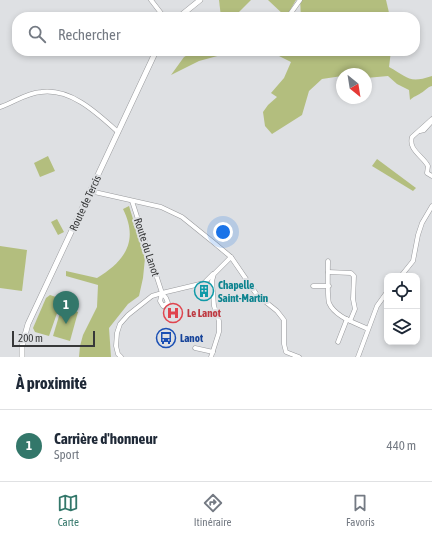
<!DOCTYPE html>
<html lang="fr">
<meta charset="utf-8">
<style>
body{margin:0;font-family:"Asap Condensed",sans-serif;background:#f6f6f7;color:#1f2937}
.controls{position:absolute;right:12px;bottom:12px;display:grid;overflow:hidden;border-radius:8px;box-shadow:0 2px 6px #0003}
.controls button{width:36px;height:36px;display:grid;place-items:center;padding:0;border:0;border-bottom:1px solid #e0e1e3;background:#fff;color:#1f2937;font:20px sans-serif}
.compass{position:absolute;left:336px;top:68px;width:36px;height:36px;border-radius:50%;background:#fff;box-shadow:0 2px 6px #0003;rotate:150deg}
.scale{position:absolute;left:12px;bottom:10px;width:83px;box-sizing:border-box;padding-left:4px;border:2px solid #373839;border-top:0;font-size:11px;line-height:14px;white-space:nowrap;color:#373839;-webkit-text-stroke:3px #dee0e3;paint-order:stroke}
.you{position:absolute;left:223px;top:232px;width:14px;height:14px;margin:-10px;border:3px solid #fff;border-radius:50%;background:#1a73e8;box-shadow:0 0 0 6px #1a73e833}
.badge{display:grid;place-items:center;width:26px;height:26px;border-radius:50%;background:#33776a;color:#fff;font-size:13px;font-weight:700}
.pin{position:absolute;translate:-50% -33px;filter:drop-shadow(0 1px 2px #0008)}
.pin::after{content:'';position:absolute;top:21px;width:14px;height:12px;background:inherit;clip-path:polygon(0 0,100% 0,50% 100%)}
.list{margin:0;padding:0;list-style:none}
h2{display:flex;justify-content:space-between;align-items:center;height:52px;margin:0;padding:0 16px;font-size:17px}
h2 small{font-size:13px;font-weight:400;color:#747a83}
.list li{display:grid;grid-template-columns:26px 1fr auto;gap:12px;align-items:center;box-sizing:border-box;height:72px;padding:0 16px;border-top:1px solid #e0e1e3}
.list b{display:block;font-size:15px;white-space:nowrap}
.list p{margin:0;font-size:13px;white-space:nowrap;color:#747a83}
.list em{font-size:13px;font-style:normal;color:#747a83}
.icon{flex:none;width:22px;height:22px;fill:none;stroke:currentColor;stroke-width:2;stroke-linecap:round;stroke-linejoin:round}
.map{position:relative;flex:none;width:432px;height:357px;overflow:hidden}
.search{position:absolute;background:#fff;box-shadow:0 2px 6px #0003;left:12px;right:12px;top:12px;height:44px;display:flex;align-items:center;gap:10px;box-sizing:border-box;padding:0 14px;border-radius:16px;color:#747a83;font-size:15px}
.sheet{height:124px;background:#fff}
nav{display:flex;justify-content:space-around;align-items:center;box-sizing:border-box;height:56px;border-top:1px solid #e0e1e3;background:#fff;font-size:11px;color:#747a83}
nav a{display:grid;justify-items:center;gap:2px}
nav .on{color:#33776a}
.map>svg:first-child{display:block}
</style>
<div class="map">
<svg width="432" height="357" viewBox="0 0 432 357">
<rect width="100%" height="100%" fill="#dee0e3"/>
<g fill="#b3be7e">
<path d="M 219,0 L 251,0 L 234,17 L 221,17 Z"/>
<path d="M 268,0 L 296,0 L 289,12 L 285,16 Z"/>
<path d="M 300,0 L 386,0 L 390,17 L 301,17 Z"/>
<path d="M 195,51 L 226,51 L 221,55 L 199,61 L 171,75 L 184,57 Z"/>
<path d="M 249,51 L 391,51 L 389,67 C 408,77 408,84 432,76 L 432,86 C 427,87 425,91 421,93 C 417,96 414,96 410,100 L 409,90 L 397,84 L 388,76 L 366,78 L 366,74 L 342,74 L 342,76 L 322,79 L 309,91 L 302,115 L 272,134 L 265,126 L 263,112 L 268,105 L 277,97 L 271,93 L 284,78 L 291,62 L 279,56 Z"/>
<path d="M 48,156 L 55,171 L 40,177 L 34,163 Z"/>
<path d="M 377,159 L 416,188 L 413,191 L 372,166 Z"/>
<path d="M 129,206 L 145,258 L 143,278 L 139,296 L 128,304 L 109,328 L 111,357 L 79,357 L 80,346 L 83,335 L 97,307 L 98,285 L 66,276 L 66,271 L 97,278 C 125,261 139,241 123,209 Z"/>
<path d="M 57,219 L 64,232 L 58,235 L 51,222 Z"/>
<path d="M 0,246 L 27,250 L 22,291 L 0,288 Z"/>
<path d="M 50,295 L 62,299 L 49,336 L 35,332 L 33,328 L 46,298 Z"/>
<path d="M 62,306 L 78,312 L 70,341 L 53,336 Z"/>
</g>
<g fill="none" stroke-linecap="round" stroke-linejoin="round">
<defs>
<g id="minor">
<path d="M 151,0 L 164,17"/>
<path d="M 288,17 L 300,0"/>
<path d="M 0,107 C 13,103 26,93 41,92 C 71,88 97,113 118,132"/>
<path d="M 432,119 L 412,137 C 408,150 423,156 428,166 L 427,173 L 432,176"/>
<path d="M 420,131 L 424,130 L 431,122"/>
<path d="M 90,191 L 161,207 L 182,217 L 213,242 L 231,257 L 257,295 L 277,311 L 284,320 L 284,344 L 286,352 L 299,357"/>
<path d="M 328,261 C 328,270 327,296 329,303 C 335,317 356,323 368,329"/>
<path d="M 328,272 L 351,273 L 354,276 L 353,299 L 355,309 L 350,321"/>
<path d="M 401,276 L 413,261 L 418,235 L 422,223 L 432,206"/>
<path d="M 313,286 L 329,286"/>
<path d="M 162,293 L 166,298 L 168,303 L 163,306 L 160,301 L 162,293 L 204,283 L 213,274"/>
<path d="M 338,342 L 347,319"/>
<path d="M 195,348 L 213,352"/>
<path d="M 121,357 L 118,354 L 116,346 L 117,333 L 120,324 L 128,315 L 152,296 L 162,293 L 132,201"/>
<path d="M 211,357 L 219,332 L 219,321 L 214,306 L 212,281 L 214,274 L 231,257"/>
<path d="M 358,357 L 377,306 L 387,292"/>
</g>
<g id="major">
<path d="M 179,17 L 200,0"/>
<path d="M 22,357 L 22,346 L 28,324 L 156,51"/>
</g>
</defs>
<use href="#minor" stroke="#999a9d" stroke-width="5"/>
<use href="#major" stroke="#999a9d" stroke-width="6"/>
<use href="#minor" stroke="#fff" stroke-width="4"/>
<use href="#major" stroke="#fff" stroke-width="5"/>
</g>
<defs>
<symbol id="building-ring" viewBox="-11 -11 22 22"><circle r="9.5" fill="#dee0e3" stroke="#0f9aa8" stroke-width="1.5"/><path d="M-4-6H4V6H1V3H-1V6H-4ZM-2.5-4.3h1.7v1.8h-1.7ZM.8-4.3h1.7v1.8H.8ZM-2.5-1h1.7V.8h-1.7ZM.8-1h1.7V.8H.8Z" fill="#0f9aa8"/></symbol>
<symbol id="hospital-ring" viewBox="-11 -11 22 22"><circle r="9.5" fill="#dee0e3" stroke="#e0444e" stroke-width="1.5"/><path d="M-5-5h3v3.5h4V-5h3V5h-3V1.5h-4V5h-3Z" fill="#e0444e"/></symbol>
<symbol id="bus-ring" viewBox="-11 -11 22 22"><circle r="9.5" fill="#dee0e3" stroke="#1a4fb4" stroke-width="1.5"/><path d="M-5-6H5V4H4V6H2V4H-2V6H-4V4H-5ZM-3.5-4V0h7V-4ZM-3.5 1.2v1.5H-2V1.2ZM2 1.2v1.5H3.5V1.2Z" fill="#1a4fb4"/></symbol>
</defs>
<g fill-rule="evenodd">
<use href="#building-ring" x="193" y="280" width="22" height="22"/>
<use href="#hospital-ring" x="162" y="302" width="22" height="22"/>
<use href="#bus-ring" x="155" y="327" width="22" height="22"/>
</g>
<g text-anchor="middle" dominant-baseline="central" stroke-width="4" stroke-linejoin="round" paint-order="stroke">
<g font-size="11" fill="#373839" stroke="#dee0e3">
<text transform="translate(85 203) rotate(-65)">Route de Tercis</text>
<text transform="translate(147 247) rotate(72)">Route du Lanot</text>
</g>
<g font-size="11" font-weight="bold" fill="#0d838f" stroke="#dee0e3" text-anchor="start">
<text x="218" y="285">Chapelle<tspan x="218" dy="13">Saint-Martin</tspan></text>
</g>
<g font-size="11" font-weight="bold" fill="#be3a42" stroke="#dee0e3" text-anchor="start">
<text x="187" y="313">Le Lanot</text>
</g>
<g font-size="11" font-weight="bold" fill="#164399" stroke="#dee0e3" text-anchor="start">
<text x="180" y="338">Lanot</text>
</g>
</g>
</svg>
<div class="controls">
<button><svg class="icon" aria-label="locate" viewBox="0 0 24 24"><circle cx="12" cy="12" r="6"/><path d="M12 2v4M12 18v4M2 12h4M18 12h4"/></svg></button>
<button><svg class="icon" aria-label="layers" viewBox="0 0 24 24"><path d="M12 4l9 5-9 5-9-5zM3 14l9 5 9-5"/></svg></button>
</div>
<svg class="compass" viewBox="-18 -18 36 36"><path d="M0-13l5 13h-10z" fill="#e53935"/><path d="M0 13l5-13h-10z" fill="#747a83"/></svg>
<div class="scale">200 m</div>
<div class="you"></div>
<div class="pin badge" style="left:66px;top:324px">1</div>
<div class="search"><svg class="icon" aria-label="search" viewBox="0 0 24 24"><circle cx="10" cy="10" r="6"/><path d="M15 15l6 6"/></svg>Rechercher</div>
</div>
<section class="sheet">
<h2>À proximité<small></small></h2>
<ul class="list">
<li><span class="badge">1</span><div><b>Carrière d'honneur</b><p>Sport</p></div><em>440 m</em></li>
</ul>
</section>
<nav>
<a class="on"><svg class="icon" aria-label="map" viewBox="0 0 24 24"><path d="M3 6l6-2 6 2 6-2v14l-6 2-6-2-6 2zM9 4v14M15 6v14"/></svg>Carte</a>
<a><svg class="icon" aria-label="directions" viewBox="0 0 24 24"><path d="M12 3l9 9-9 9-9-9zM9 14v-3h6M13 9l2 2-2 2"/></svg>Itinéraire</a>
<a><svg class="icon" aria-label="saved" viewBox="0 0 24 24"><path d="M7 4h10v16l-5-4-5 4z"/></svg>Favoris</a>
</nav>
